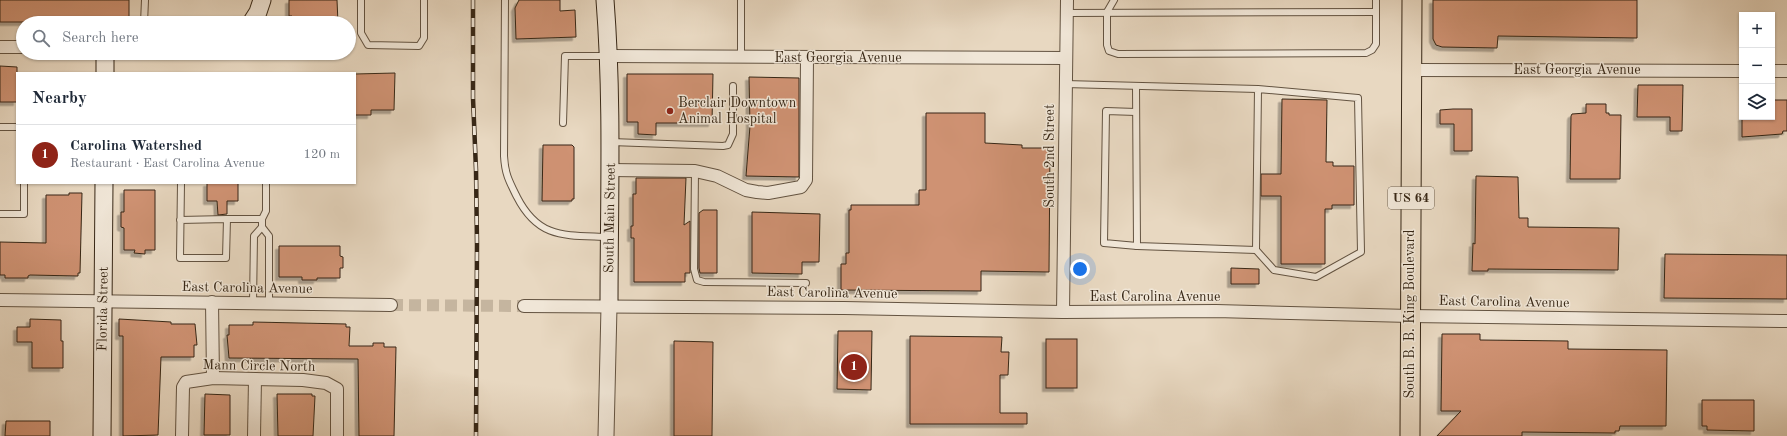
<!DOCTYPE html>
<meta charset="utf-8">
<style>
body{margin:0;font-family:"Old Standard TT",serif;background:#f6f6f7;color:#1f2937}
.controls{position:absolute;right:12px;top:12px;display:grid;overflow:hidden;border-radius:0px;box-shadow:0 1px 3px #0004}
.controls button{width:36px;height:36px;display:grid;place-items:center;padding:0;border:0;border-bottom:1px solid #e0e1e3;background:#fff;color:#1f2937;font:20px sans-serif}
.you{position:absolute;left:1080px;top:269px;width:14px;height:14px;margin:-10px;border:3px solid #fff;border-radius:50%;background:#1a73e8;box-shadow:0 0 0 6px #1a73e833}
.badge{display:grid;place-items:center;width:26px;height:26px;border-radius:50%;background:#8f2418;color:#fff;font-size:13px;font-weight:700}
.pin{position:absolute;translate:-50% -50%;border:2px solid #fff;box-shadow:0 1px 4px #0006}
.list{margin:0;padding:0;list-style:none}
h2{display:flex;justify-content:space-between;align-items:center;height:52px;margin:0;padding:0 16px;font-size:17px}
h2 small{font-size:13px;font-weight:400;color:#747a83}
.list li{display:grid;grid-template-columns:26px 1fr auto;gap:12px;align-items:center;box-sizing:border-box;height:60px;padding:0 16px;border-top:1px solid #e0e1e3}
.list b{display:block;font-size:15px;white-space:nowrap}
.list p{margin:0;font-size:13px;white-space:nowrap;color:#747a83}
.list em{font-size:13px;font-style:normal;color:#747a83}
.icon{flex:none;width:22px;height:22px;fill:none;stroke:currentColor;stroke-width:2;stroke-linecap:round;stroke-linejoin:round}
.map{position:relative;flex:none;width:1787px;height:436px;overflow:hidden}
.search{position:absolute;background:#fff;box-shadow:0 1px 3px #0004;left:16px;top:16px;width:340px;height:44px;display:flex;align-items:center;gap:10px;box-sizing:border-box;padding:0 14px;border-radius:22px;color:#747a83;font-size:15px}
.panel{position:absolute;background:#fff;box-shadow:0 1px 3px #0004;left:16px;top:72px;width:340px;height:112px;border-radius:0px}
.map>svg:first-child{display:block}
</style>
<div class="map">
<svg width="1787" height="436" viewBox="0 0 1787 436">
<defs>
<filter id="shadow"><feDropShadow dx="-3.5" dy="3.5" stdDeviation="0" flood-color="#0004"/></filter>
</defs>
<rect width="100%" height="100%" fill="#e8d8c1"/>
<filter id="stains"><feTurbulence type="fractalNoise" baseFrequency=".005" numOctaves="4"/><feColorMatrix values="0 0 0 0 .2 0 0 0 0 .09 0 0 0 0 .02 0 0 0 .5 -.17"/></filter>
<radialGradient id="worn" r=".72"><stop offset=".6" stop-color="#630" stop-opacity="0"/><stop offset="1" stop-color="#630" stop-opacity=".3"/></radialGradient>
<g fill="#cf9273" stroke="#372716" filter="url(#shadow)">
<rect x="0" y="0" width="129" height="22"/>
<path d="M 289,0 L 337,0 L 338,23 L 291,23 L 292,16 L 289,16 Z"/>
<path d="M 519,0 L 560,0 L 560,11 L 575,10 L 576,37 L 516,39 L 515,8 Z"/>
<path d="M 1433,0 L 1637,0 L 1637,38 L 1498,36 L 1497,48 L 1442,47 L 1436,45 L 1433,39 Z"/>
<path d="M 0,66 L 17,67 L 17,102 L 0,102 Z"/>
<path d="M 395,73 L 394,110 L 371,110 L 371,115 L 355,115 L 355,74 Z"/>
<path d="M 627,74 L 713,74 L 712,123 L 656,123 L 656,135 L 638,134 L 638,122 L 627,122 Z"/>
<path d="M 749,77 L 799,78 L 799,177 L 746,176 L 750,126 Z"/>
<path d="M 1638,85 L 1683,85 L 1682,131 L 1670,131 L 1670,117 L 1637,117 Z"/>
<path d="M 1282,99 L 1327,100 L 1326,162 L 1333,162 L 1333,166 L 1354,166 L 1354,205 L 1332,205 L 1332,209 L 1325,209 L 1325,264 L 1281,264 L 1281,196 L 1261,196 L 1261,174 L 1281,174 Z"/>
<path d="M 1773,100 L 1787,100 L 1787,131 L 1783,131 L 1782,134 L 1742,137 L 1742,117 L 1772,117 Z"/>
<path d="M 1586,104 L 1606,104 L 1606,113 L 1609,113 L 1609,115 L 1621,115 L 1620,179 L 1570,179 L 1571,116 L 1572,114 L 1586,113 Z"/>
<path d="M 1453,109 L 1472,109 L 1472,151 L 1454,151 L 1454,124 L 1440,124 L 1440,110 Z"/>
<path d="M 926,113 L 985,113 L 985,143 L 1022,145 L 1022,148 L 1050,148 L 1049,272 L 981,271 L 981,291 L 841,290 L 841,264 L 846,264 L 846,253 L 849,253 L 849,210 L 851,210 L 851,205 L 919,205 L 919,190 L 926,190 Z"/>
<path d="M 543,145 L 572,145 L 574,147 L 574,199 L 572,199 L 572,201 L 542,201 Z"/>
<path d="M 1476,176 L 1518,177 L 1519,218 L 1528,218 L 1528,227 L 1619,228 L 1618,270 L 1488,269 L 1488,271 L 1472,271 L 1473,243 L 1475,244 Z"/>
<path d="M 636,178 L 686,178 L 684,225 L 690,221 L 690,273 L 685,273 L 685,282 L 634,282 L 634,238 L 631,238 L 631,226 L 633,226 L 633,194 L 636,194 Z"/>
<path d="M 207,183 L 238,183 L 238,201 L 227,201 L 227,214 L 218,215 L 217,201 L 207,201 Z"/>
<path d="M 124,190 L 155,190 L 155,250 L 145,250 L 145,254 L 134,253 L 135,250 L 124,250 L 124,228 L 121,227 L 121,212 L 124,212 Z"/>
<path d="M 69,193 L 82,193 L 80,273 L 78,273 L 78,276 L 30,275 L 28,276 L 28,278 L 5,278 L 5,275 L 0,275 L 0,242 L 46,243 L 46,195 L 69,195 Z"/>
<path d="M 703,210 L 717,210 L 717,273 L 700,273 L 699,268 L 699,213 Z"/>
<path d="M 752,212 L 820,214 L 819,262 L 802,262 L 802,274 L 752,273 Z"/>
<path d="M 279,246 L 340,246 L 340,256 L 343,257 L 343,268 L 340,268 L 340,278 L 317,278 L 317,280 L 302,280 L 302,277 L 279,277 Z"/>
<path d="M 1665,254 L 1787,255 L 1787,299 L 1664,298 Z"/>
<path d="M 1231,268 L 1259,269 L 1259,284 L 1231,284 Z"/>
<path d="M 30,319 L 61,320 L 61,341 L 63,341 L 63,368 L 32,368 L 32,342 L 17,342 L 17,327 L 30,327 Z"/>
<path d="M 119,319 L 171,322 L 171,324 L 195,324 L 197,345 L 194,345 L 194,357 L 161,357 L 158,435 L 123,436 L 123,336 L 119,336 Z"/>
<path d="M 253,322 L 346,324 L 346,327 L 350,327 L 349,346 L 373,346 L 373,343 L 384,343 L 384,347 L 396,347 L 394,436 L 359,436 L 358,359 L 229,358 L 227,335 L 229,335 L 229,325 L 253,325 Z"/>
<path d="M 838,331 L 872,331 L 871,390 L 837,389 Z"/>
<path d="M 1442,334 L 1480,334 L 1480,340 L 1568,341 L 1568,349 L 1667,350 L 1666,426 L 1620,426 L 1619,431 L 1615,431 L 1615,433 L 1522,432 L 1522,436 L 1437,436 L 1461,411 L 1441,411 Z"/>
<path d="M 910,336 L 1002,337 L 1001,352 L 1009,352 L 1008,375 L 1000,375 L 1000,413 L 1027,413 L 1027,424 L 910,424 Z"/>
<rect x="1046" y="339" width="31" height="49"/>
<path d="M 674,341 L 713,342 L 712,436 L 674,436 Z"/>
<path d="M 205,394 L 230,395 L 230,435 L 204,435 Z"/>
<path d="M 277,394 L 312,394 L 312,396 L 315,396 L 313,436 L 278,436 Z"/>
<path d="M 1702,400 L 1754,400 L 1754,431 L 1707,430 L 1707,426 L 1702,426 Z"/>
<path d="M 6,421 L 50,421 L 50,436 L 5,436 Z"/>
</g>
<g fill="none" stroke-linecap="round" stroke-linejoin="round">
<path stroke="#c5b59f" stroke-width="12" stroke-dasharray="12 6" stroke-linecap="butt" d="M 391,305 L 524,306"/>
<defs>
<g id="service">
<path d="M 361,0 L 361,33 L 368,45 L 419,46 L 424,38 L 424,0"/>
<path d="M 505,0 L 504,156 C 505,174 509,181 517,197 C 539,240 566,235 609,237"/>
<path d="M 1114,0 L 1107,12 L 1107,45 L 1109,51 L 1118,54 L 1366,53 L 1372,50 L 1376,44 L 1376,0"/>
<path d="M 1066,13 L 1376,12"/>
<path d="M 144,23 L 145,0"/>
<path d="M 741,58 L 741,0"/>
<path d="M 1065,84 L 1258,89 L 1256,250 L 1274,270 L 1316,277 L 1361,252 L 1358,98 L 1258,89"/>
<path d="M 1136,86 L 1137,246 L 1256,250"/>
<path d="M 1136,112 L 1106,111 L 1104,243 L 1137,246"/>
<path d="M 563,123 L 565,56 L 608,56"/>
<path d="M 0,127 L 17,127"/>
<path d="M 611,142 L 723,146 L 728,145 L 733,134 L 733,86"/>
<path d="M 695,171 L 694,269 L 697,280 L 704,282 L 806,283"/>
<path d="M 0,214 L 24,214 L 24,183"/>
<path d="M 227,219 L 262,219"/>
<path d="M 180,220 L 227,219 L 226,258 L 180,258 L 181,183"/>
<path d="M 262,227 L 262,219 L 266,211 L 266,183"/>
<path d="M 253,303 L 254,236 L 262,227 L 269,236 L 269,303"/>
</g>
<g id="minor">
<path d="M 0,47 L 23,47"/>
<path d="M 610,56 L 1065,58"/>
<path d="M 1413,70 L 1742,71"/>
<path d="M 1772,71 L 1787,71"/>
<path d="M 610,170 L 695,171 L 717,176 L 746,190 L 757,192 L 768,193 L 801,187 L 806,180 L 807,58"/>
<path d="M 0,300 L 391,305"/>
<path d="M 212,302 L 213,378"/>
<path d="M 524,306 L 844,308 L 1063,312 L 1216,311 L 1410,316 L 1787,321"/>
<path d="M 1063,312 L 1067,0"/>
<path d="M 182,436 L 183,387 L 186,382 L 213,378 L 303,380 L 326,383 L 337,389 L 337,436"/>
<path d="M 254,436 L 255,379"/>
</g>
<path id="tertiary" d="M 606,436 L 609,307"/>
<g id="secondary">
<path d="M 605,0 C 613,102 609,204 609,307"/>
<path d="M 251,23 L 258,12 L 262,0"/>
<path d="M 105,73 L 105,53"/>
<path d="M 102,436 L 104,183"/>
</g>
<path id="primary" d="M 1410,436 L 1412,0"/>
</defs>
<use href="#service" stroke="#635341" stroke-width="8"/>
<use href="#minor" stroke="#635341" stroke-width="14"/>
<use href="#tertiary" stroke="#635341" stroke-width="17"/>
<use href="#secondary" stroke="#372716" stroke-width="19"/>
<use href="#primary" stroke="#372716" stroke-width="21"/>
<use href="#service" stroke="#f0e6d7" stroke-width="6"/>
<use href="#minor" stroke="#f0e6d7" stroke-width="12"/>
<use href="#tertiary" stroke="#f0e6d7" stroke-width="15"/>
<use href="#secondary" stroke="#f0e6d7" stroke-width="17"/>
<use href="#primary" stroke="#e8d8c1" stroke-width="19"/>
<defs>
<path id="rail" d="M 473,0 L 473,98 L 476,170 L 477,244 L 476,436"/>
</defs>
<use href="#rail" stroke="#372716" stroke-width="4.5"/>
<use href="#rail" stroke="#f0e6d7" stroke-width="3" stroke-dasharray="9" stroke-linecap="butt"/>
</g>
<circle fill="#8f2418" stroke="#f0e6d7" stroke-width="1.5" cx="670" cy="111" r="4"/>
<g text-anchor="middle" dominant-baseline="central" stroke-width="3" stroke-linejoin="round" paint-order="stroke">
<rect fill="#f0e6d7" stroke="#6e6050" stroke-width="1" x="1388" y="187" width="46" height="22" rx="3"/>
<g font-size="13" font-weight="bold" fill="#372716">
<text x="1411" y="198">US 64</text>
</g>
<g font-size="14" fill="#372716" stroke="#f0e6d7">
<text x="838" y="58">East Georgia Avenue</text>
<text x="1577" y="70">East Georgia Avenue</text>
<text transform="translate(1050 156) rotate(-90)">South 2nd Street</text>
<text transform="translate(610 218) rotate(-89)">South Main Street</text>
<text transform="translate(247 288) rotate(1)">East Carolina Avenue</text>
<text transform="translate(832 293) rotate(1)">East Carolina Avenue</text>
<text x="1155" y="297">East Carolina Avenue</text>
<text transform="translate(1504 302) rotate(1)">East Carolina Avenue</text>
<text transform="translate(103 309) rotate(-89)">Florida Street</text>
<text transform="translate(1410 314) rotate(-90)">South B. B. King Boulevard</text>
<text transform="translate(259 366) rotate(1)">Mann Circle North</text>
</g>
<g font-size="14" fill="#372716" stroke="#f0e6d7" text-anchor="start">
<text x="678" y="103">Berclair Downtown<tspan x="678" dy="16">Animal Hospital</tspan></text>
</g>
</g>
<rect width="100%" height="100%" filter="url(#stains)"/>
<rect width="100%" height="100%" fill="url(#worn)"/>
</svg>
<div class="controls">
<button>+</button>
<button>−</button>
<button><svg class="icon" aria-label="layers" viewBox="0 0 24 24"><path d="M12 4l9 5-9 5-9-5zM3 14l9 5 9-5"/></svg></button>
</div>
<div class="you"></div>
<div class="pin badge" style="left:854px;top:367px">1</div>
<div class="search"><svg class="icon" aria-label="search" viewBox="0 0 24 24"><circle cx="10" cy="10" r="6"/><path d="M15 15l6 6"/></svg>Search here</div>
<section class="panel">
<h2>Nearby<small></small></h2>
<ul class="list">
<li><span class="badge">1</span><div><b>Carolina Watershed</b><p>Restaurant · East Carolina Avenue</p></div><em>120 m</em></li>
</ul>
</section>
</div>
